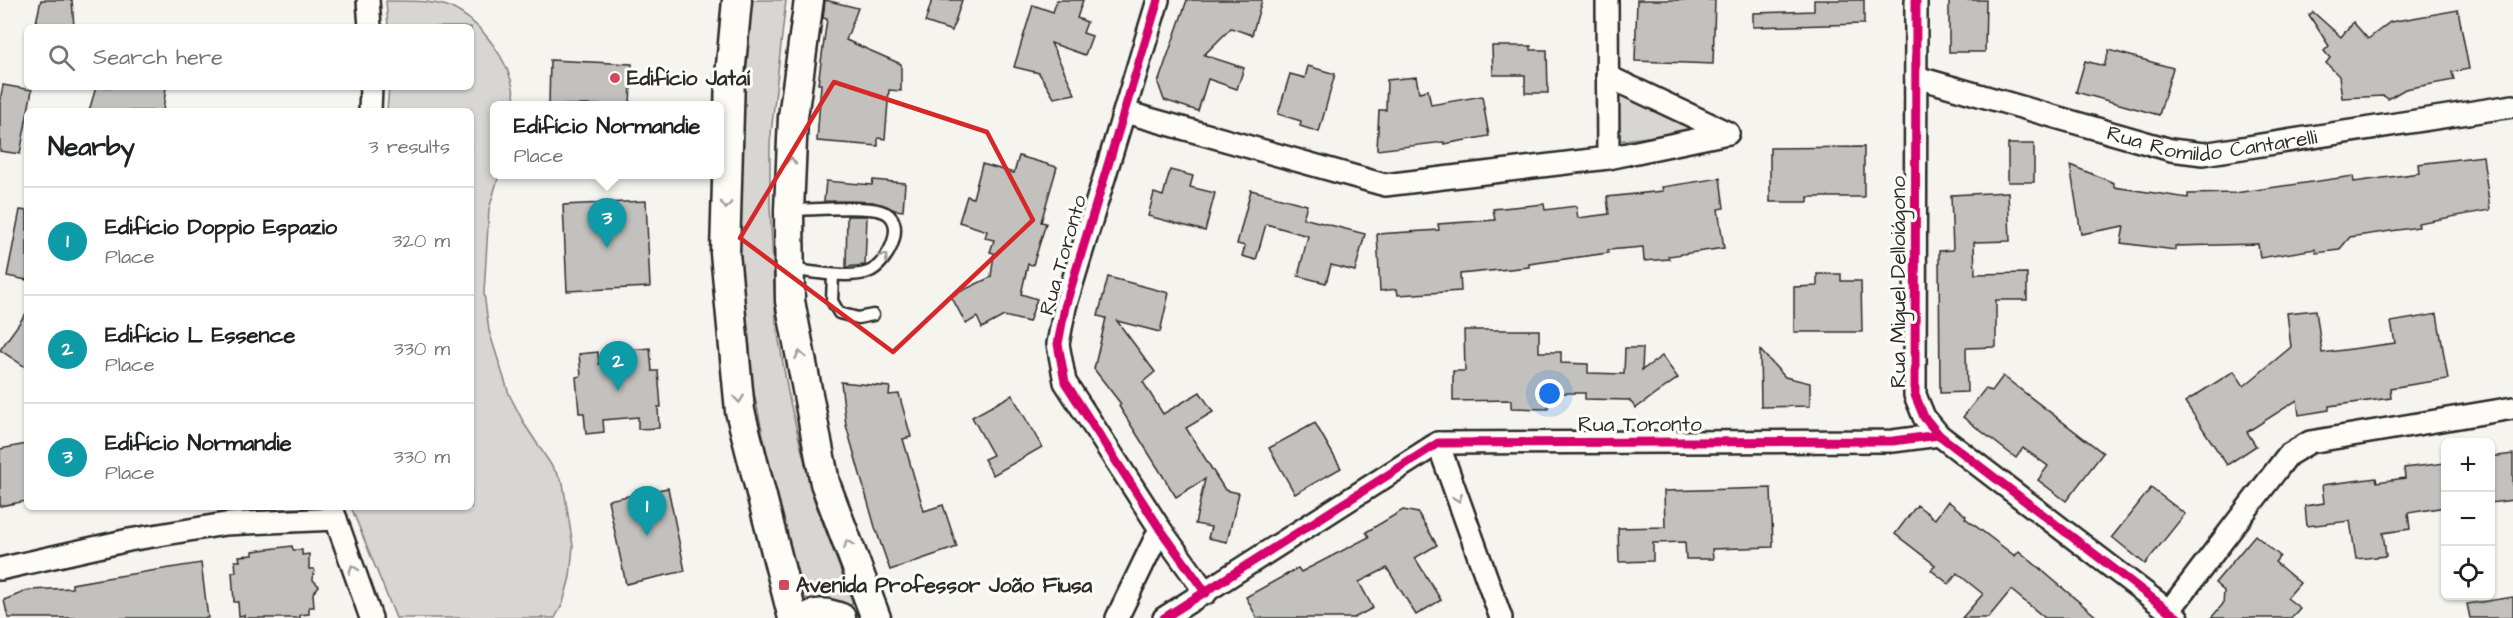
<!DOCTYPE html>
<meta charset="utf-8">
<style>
body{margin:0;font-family:"Architects Daughter",sans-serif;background:#f6f6f6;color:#202124}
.controls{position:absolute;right:18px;bottom:18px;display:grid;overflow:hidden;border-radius:9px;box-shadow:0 2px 4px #0004}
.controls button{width:54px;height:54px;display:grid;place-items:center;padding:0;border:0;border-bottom:2px solid #e0e0e0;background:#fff;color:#202124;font:30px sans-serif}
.you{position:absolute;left:1550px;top:394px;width:21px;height:21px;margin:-15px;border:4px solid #fff;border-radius:50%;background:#1a73e8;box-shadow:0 0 0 9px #1a73e833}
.badge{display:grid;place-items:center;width:39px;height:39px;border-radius:50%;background:#d1495b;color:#fff;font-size:20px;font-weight:700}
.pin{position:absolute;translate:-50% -50px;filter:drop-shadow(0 2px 3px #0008)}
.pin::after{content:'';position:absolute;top:32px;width:21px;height:18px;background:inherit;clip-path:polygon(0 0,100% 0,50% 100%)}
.popup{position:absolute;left:490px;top:101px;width:234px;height:78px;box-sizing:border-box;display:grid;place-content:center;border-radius:9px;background:#fff;filter:drop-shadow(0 2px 4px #0005);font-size:20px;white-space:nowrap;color:#757577}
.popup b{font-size:22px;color:#202124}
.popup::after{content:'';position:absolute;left:50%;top:100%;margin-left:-12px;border:12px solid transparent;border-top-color:#fff}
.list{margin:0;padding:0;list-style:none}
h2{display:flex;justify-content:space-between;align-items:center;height:78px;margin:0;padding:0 24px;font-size:26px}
h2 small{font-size:20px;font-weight:400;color:#757577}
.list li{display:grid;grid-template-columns:39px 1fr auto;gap:18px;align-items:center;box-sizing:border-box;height:108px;padding:0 24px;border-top:2px solid #e0e0e0}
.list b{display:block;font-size:22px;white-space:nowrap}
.list p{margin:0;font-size:20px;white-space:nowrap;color:#757577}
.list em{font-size:20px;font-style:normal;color:#757577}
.icon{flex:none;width:33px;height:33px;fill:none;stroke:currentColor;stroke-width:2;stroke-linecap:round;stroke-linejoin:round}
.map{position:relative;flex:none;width:2513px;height:618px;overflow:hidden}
.search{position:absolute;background:#fff;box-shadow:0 2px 4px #0004;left:24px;top:24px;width:450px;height:66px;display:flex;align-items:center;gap:15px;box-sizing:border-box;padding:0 21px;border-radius:9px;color:#757577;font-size:22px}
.panel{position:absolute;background:#fff;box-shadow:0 2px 4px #0004;left:24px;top:108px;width:450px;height:402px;border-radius:9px}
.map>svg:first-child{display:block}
</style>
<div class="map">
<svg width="2513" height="618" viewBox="0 0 2513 618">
<rect width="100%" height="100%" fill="#f5f4ef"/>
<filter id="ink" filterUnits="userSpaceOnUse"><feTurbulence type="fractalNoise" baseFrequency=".0167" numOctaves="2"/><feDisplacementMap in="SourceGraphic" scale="12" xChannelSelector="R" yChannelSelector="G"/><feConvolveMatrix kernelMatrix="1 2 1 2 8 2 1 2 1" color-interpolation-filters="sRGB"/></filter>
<g filter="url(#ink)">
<g fill="#d7d6d2" stroke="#81807e" stroke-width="1.5">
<path d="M 748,0 L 786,0 L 770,143 L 770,206 L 776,323 L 789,398 L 814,500 L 853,603 L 849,606 L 825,600 L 802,598 L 767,454 L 742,336 L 736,186 Z"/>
<path d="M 386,1 C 406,1 428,0 447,6 C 483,21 515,67 515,105 L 494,106 L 494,174 L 499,175 L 489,209 L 484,293 L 489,331 L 509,394 L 525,425 L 563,483 L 573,546 L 570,577 L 563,603 L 555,618 L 396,618 L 351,507 L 471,507 L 471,111 L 387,111 L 389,87 L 471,87 L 471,27 L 388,27 Z"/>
<path d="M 1618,92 L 1698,130 L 1617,141 Z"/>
</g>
<g fill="#c2c1be" stroke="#2b2b2b" stroke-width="1.5">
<path d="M 41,0 L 72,0 L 74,27 L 35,27 Z"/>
<path d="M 825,0 L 858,8 L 846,40 L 901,64 L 901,91 L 889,90 L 885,139 L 878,138 L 878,146 L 817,141 L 821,84 L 818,84 L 827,19 L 823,18 Z"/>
<path d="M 932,0 L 962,0 L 952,31 L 925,22 Z"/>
<path d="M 1057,0 L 1083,0 L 1077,18 L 1087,22 L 1083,33 L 1092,36 L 1085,55 L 1051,43 L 1075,94 L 1054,98 L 1039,73 L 1014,67 L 1033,5 L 1053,12 Z"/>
<path d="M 1187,0 L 1262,0 L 1252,35 L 1231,28 L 1204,55 L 1244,68 L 1237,89 L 1208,79 L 1198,111 L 1164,100 L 1158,83 Z"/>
<path d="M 1637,0 L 1715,0 L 1713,64 L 1635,61 Z"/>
<path d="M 1814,0 L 1864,0 L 1864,24 L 1753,27 L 1753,13 L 1814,11 Z"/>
<path d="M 1949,0 L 1986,0 L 1985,52 L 1949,52 Z"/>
<path d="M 2458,10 L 2469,69 L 2452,72 L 2454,80 L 2405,89 L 2388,99 L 2384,96 L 2342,98 L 2339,76 L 2326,63 L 2330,58 L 2324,51 L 2329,46 L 2309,15 L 2313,12 L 2341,37 L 2353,22 L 2368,39 L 2390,22 Z"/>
<path d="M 1492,46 L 1531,46 L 1531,50 L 1547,50 L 1548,93 L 1525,93 L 1525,75 L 1493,75 Z"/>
<path d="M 2109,50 L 2173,68 L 2159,115 L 2076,92 L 2085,61 L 2104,66 Z"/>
<path d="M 550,60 L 632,64 L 630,105 L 549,105 Z"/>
<path d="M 1308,66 L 1335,74 L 1319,132 L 1300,126 L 1301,121 L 1278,114 L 1290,74 L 1305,78 Z"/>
<path d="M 1416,77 L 1419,92 L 1428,90 L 1431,105 L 1482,96 L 1489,136 L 1444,144 L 1444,142 L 1377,150 L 1379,110 L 1386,110 L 1387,80 Z"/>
<path d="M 3,85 L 32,90 L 20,154 L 0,151 L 0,101 Z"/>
<path d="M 96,87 L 166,87 L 163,111 L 89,111 Z"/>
<rect x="2008" y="144" width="26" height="38"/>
<path d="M 1864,147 L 1864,197 L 1808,197 L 1808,202 L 1770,202 L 1770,148 Z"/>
<path d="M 1019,156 L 1057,167 L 1041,222 L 1046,223 L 1033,265 L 1028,264 L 1021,294 L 1037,299 L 1029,322 L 1004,316 L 982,328 L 977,317 L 966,324 L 951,296 L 991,277 L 994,253 L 990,252 L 994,240 L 985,238 L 987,231 L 959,222 L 967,196 L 973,198 L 982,164 L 1014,173 Z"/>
<path d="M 2483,156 L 2490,210 L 2418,223 L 2419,227 L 2350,237 L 2339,250 L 2316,253 L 2315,249 L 2260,258 L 2258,244 L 2175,246 L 2175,250 L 2121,243 L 2124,226 L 2081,234 L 2070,165 L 2114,183 L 2114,187 L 2188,198 L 2188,194 L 2235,193 L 2353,176 L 2354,182 L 2419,173 L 2418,164 Z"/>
<path d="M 1170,170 L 1193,176 L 1190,187 L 1215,193 L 1205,231 L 1148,216 L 1154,193 L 1163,196 Z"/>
<path d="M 1720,178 L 1724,208 L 1718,209 L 1724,248 L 1668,256 L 1669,259 L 1644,261 L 1643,247 L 1608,250 L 1608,253 L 1529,264 L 1529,267 L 1460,274 L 1461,291 L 1398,295 L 1397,289 L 1380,291 L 1377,234 L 1439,230 L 1438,224 L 1495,220 L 1493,209 L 1544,204 L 1545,210 L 1576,206 L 1578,218 L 1609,214 L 1607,197 L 1663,191 L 1662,187 Z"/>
<path d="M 873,180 L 905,183 L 903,211 L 895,210 L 873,202 L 824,201 L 826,181 L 872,185 Z"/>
<path d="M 1251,190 L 1307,205 L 1303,218 L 1365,234 L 1355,271 L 1331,265 L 1326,283 L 1298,276 L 1308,236 L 1266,224 L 1256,260 L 1242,256 L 1245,246 L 1237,244 Z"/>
<path d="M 2008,192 L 2010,241 L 1974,242 L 1975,274 L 2027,273 L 2027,300 L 1996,300 L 1996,347 L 1966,348 L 1967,392 L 1940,393 L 1939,251 L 1953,250 L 1951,195 Z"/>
<path d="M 646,201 L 650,287 L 567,291 L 563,205 Z"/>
<path d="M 20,210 L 27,211 L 27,280 L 7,276 Z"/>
<path d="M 847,216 L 867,216 L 865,265 L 846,267 Z"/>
<path d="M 1817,274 L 1841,274 L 1841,281 L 1861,281 L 1862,332 L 1794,332 L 1794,287 L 1817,286 Z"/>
<path d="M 1108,277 L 1169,293 L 1160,332 L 1117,321 L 1155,372 L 1143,382 L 1163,414 L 1200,392 L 1213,412 L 1186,428 L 1225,490 L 1239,493 L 1227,542 L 1208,538 L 1211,527 L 1195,524 L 1205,479 L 1176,497 L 1119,406 L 1121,404 L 1094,369 L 1106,318 L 1098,316 Z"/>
<path d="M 2316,310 L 2322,353 L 2395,343 L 2391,322 L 2437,314 L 2448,379 L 2390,388 L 2391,398 L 2329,406 L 2329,410 L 2299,415 L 2297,400 L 2247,432 L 2256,446 L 2227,465 L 2185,402 L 2234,371 L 2244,386 L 2291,347 L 2287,313 Z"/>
<path d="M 27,312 L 27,368 L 0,350 Z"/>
<path d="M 1464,330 L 1539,330 L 1539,352 L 1561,352 L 1561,363 L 1588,364 L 1588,373 L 1624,374 L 1625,348 L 1643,348 L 1642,370 L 1662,356 L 1678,378 L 1636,408 L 1629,400 L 1585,399 L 1585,393 L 1548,393 L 1548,409 L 1511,408 L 1511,400 L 1453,401 L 1453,371 L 1465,371 Z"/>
<path d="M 650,348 L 652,371 L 658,371 L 661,407 L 658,407 L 659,428 L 638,429 L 638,417 L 603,420 L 604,432 L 586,434 L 584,413 L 579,413 L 576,377 L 581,376 L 579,354 L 598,352 L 599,364 L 630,362 L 629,350 Z"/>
<path d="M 1760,350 L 1785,377 L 1810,383 L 1810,406 L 1761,407 Z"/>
<path d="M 2003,376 L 2103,453 L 2066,501 L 2038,480 L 2048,466 L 2023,448 L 2016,458 L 1963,417 L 1985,389 L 1992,391 Z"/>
<path d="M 841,382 L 890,387 L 889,395 L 899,394 L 911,437 L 903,439 L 924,511 L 943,505 L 957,547 L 890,570 L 875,527 L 846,425 Z"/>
<path d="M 1012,395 L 1042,447 L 993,475 L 984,459 L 993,455 L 972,417 Z"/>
<path d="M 1315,423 L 1341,468 L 1295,494 L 1269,448 Z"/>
<path d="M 27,444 L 27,501 L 0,506 L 0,449 Z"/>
<path d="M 2513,454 L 2513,500 L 2490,503 L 2490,457 Z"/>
<path d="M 2445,463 L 2445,507 L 2408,513 L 2410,529 L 2383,533 L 2386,556 L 2356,559 L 2350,521 L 2307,526 L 2305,506 L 2324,503 L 2322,485 L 2376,478 L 2377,482 L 2405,478 L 2404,468 Z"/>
<path d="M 668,488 L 685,571 L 626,584 L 608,500 Z"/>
<path d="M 1771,488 L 1773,547 L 1712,549 L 1713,559 L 1686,559 L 1685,542 L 1653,543 L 1653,561 L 1619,562 L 1618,528 L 1665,527 L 1664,491 Z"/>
<path d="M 2151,488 L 2185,514 L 2145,564 L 2112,537 Z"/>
<path d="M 1948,501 L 1966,516 L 1965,518 L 2015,556 L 2019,551 L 2098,618 L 2045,618 L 2011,590 L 1988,618 L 1962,618 L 1983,594 L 1957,573 L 1949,584 L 1931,570 L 1935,565 L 1895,534 L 1917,505 L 1935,519 Z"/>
<path d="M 1403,510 L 1418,513 L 1437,545 L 1415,558 L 1441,600 L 1416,615 L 1387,568 L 1359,582 L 1373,608 L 1354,618 L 1257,618 L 1246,597 L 1298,568 L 1301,572 L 1369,537 L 1366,532 Z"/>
<path d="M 2255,535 L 2280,556 L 2275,562 L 2300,583 L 2287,598 L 2300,608 L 2291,618 L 2211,618 L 2223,604 L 2224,591 L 2215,583 Z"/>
<path d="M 292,546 L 293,550 L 302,550 L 302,555 L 309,554 L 309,569 L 314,569 L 313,580 L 319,586 L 313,593 L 314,607 L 309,607 L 309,614 L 300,615 L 300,618 L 244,618 L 244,615 L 239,616 L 238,602 L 234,602 L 232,572 L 236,572 L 235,561 L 240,561 L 239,556 L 253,555 L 253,551 Z"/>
<path d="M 201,563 L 208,618 L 8,618 L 4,600 L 29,590 L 72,588 L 72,584 L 100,579 Z"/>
<path d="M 2513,597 L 2513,618 L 2470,618 L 2467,604 Z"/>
</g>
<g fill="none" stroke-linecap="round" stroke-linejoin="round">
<defs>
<g id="service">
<path d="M 789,210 C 812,210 862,205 881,211 C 910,219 888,265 868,272 C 849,279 811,272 791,269"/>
<path d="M 833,275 L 832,301 L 839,313 L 858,318 L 873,315"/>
</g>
<g id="minor">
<path d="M 368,0 L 370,27"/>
<path d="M 1158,0 L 1065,307 L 1058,344 L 1065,382 L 1160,529 L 1206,593"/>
<path d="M 1607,0 L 1608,158"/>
<path d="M 1916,0 L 1915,395 L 1924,417 L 1939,435 L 2178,618"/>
<path d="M 1607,76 L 1728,133"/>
<path id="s1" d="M 1916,77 L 2171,150 L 2203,154 L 2513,106"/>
<path d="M 370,111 L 371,87"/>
<path d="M 1125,112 L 1385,185 L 1608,158 L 1728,133"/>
<path d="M 1438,443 L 1501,618"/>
<path d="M 332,508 L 371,618"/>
<path d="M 0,569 L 129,540 L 225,524 L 336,519"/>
<path d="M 2169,611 L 2288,455 L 2310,442 L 2513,408"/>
<path d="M 1117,618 L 1160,529"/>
<path d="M 1164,618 L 1438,443 L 1893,441 L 1939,435"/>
</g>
<g id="secondary">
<path d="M 737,0 L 730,76 L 725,253 L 740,411 L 793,618"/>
<path d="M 809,0 L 793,117 L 789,210 L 790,301 L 825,483 L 876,618"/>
<path d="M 807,618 C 817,610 830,614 841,618"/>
</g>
</defs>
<use href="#service" stroke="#2b2b2b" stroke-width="15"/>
<use href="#minor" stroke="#2b2b2b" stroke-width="26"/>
<use href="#secondary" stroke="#2b2b2b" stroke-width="33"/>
<use href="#service" stroke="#fdfcf7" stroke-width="10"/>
<use href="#minor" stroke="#fdfcf7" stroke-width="21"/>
<use href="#secondary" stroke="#fdfcf7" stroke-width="28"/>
<defs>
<g id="cycleway">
<path d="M 1158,0 L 1065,307 L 1058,344 L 1065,382 L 1160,529 L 1206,593"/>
<path d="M 1916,0 L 1915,395 L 1924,417 L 1939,435 L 2178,618"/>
<path d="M 1164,618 L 1438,443 L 1893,441 L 1939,435"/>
</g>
</defs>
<use href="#cycleway" stroke="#fdfcf7" stroke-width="13"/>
<use href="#cycleway" stroke="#d6006c" stroke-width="9"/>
</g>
<defs><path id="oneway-chevron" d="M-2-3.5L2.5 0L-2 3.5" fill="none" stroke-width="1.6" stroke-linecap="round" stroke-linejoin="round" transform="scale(1.5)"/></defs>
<g stroke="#9e9e9b">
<use href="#oneway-chevron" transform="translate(791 161) rotate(-87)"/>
<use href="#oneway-chevron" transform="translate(726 205) rotate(92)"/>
<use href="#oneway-chevron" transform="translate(884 257) rotate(-53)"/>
<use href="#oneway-chevron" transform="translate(800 355) rotate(-100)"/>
<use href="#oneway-chevron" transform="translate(739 399) rotate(84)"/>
<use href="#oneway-chevron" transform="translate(1458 498) rotate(70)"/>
<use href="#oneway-chevron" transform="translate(848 544) rotate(-112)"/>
<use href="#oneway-chevron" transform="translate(353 569) rotate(-110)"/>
</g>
</g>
<path fill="none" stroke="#d62828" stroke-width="4.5" stroke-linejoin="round" d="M 834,82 L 987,132 L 1033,220 L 893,352 L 740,238 Z"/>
<g fill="#d1495b" stroke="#fdfcf7" stroke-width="2">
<circle cx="615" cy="78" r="6"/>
<rect x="778" y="579" width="12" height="12" rx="3"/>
</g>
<g text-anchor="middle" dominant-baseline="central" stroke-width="6" stroke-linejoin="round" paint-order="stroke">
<g font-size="21" font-weight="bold" fill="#2b2b2b" stroke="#fdfcf7" text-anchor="start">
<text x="627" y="78">Edifício Jataí</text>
<text x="796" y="585">Avenida Professor João Fiusa</text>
</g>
<g font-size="21" fill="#2b2b2b" stroke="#fdfcf7">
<text stroke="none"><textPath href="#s1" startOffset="306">Rua Romildo Cantarelli</textPath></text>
<text transform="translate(1063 255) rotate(-74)">Rua Toronto</text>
<text transform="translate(1898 282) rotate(-90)">Rua Miguel Delloiágono</text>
<text x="1640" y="424">Rua Toronto</text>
</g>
</g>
</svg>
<div class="controls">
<button>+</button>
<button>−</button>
<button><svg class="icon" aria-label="locate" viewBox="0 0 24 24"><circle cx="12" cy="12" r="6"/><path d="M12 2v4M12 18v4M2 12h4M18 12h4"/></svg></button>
</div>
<div class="you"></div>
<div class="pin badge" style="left:647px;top:536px;background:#0f9aa8">1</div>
<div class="pin badge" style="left:618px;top:391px;background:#0f9aa8">2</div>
<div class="pin badge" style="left:607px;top:248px;background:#0f9aa8">3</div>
<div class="popup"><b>Edifício Normandie</b>Place</div>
<div class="search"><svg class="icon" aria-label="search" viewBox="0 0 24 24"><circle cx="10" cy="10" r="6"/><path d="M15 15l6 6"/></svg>Search here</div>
<section class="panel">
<h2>Nearby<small>3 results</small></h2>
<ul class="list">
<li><span class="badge" style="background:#0f9aa8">1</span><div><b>Edifício Doppio Espazio</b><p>Place</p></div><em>320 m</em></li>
<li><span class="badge" style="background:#0f9aa8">2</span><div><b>Edifício L Essence</b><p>Place</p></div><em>330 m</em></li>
<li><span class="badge" style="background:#0f9aa8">3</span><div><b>Edifício Normandie</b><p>Place</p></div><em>330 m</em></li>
</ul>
</section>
</div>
